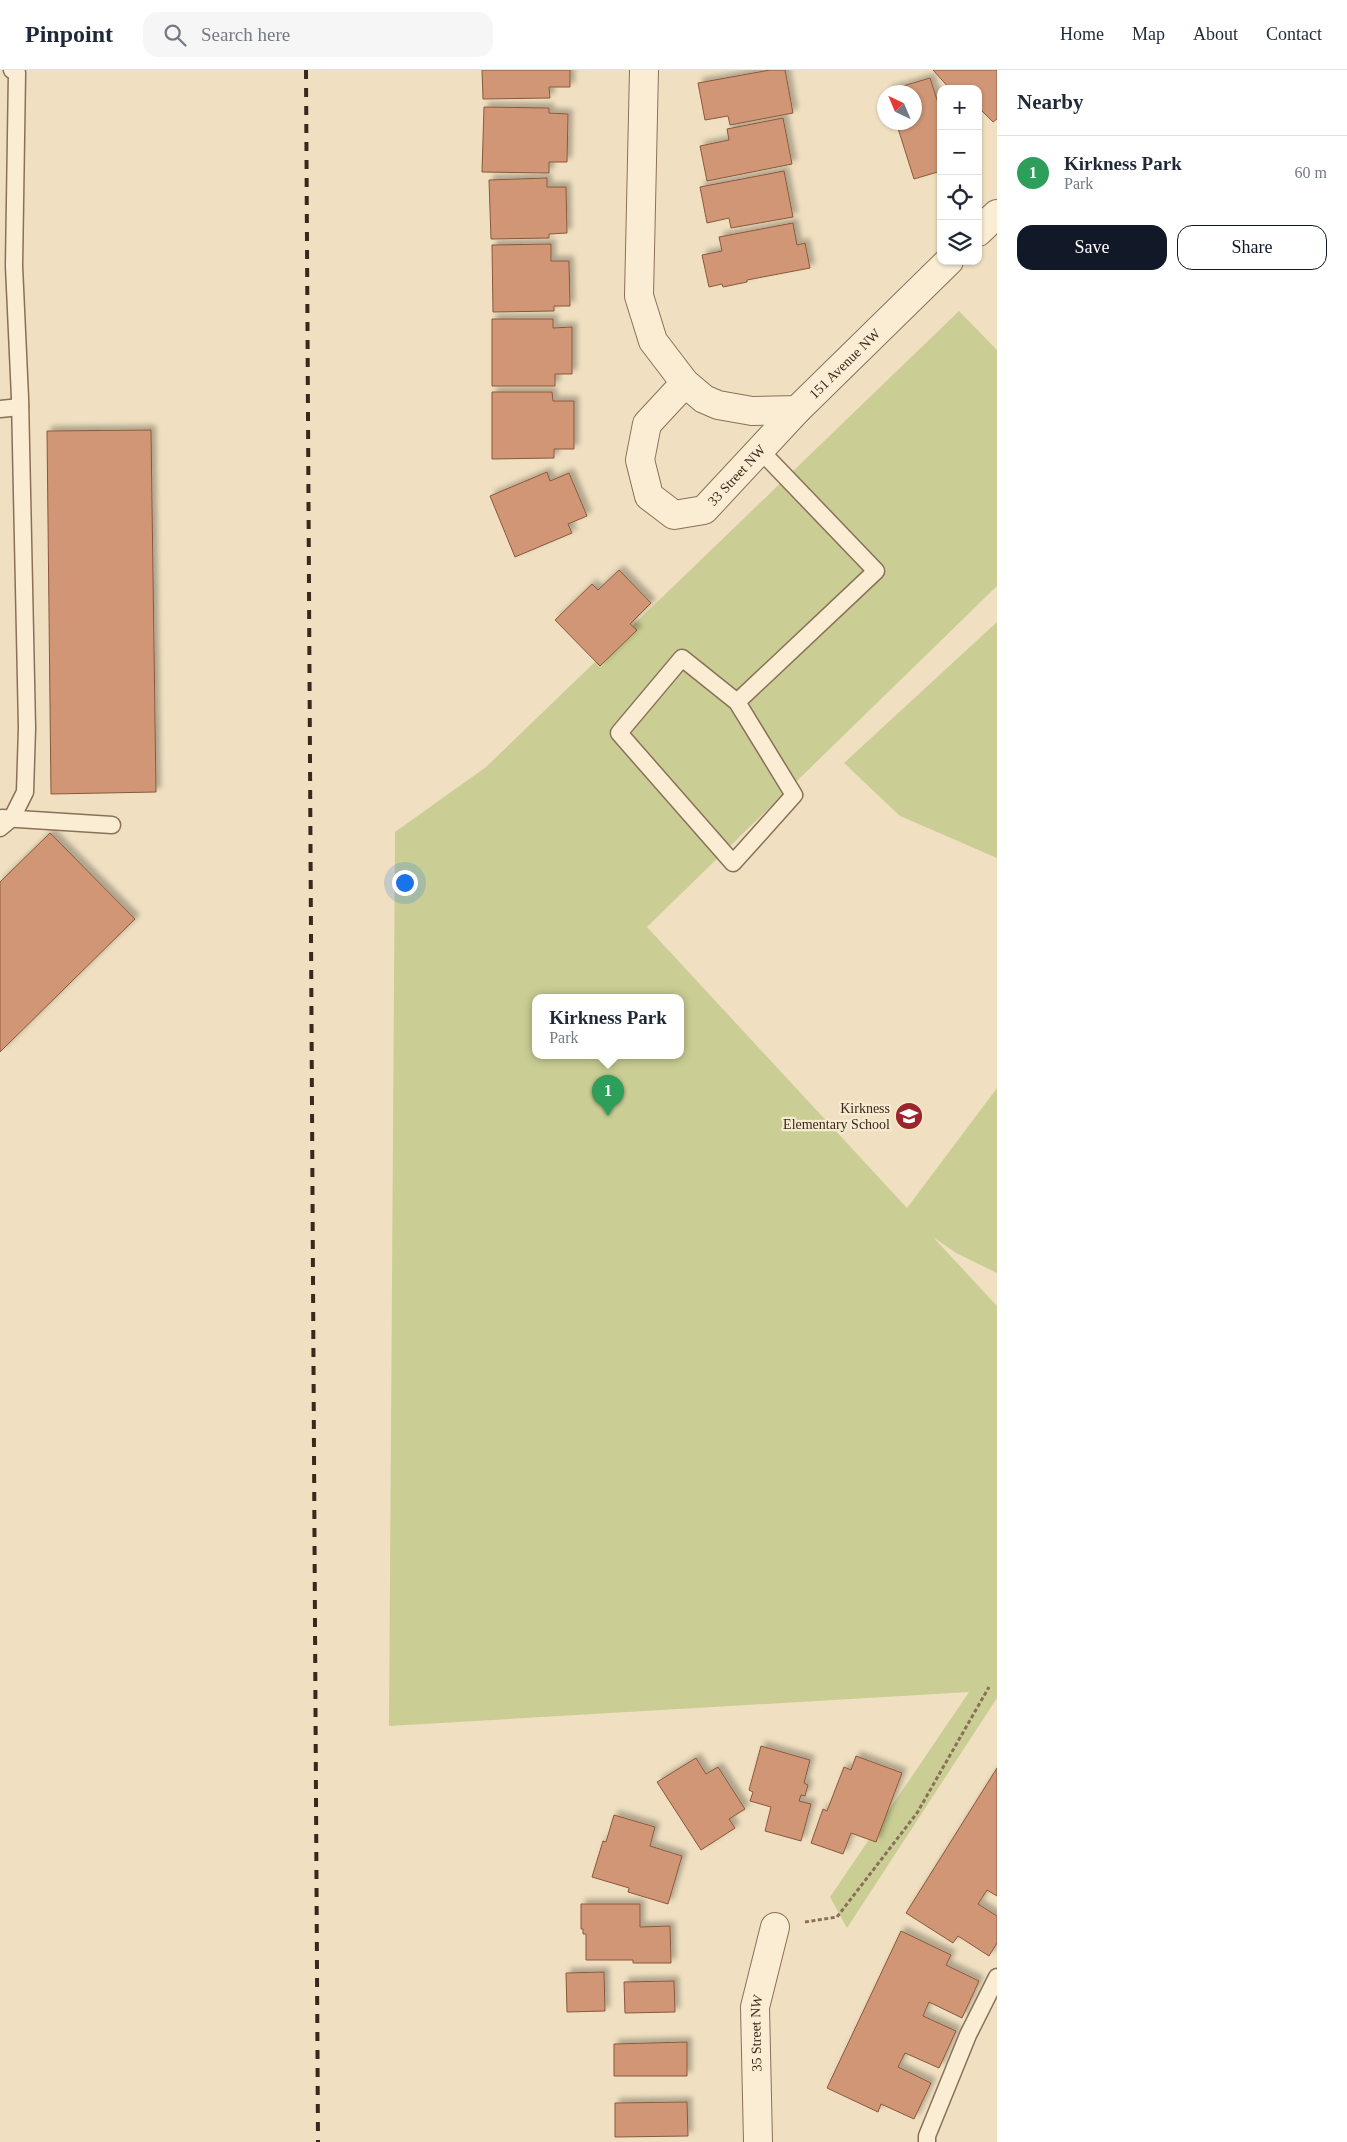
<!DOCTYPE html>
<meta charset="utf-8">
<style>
body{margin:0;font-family:Georgia,serif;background:#f6f6f7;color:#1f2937}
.controls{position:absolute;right:15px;top:15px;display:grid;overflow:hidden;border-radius:10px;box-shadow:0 1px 4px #0004}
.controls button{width:45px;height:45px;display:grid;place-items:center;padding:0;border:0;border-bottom:1px solid #e0e1e3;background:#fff;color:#1f2937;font:25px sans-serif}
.compass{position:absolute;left:877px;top:15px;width:45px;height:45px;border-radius:50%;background:#fff;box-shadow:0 1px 4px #0004;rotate:316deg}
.you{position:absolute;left:404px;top:812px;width:18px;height:18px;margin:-12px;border:4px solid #fff;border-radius:50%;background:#1a73e8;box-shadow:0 0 0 8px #1a73e833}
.badge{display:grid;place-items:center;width:32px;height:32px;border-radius:50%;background:#111827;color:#fff;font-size:16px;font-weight:700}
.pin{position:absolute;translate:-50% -41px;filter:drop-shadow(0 1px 2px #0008)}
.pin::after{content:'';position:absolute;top:26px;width:18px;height:15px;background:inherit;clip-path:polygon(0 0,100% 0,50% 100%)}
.popup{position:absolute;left:532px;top:924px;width:152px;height:65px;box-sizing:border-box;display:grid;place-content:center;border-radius:10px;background:#fff;filter:drop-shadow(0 1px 4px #0005);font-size:16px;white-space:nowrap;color:#747a83}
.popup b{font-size:19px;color:#1f2937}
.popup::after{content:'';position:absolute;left:50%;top:100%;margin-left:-10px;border:10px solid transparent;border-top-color:#fff}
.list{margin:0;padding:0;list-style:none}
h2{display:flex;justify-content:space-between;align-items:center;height:65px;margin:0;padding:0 20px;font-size:21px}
h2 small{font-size:16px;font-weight:400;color:#747a83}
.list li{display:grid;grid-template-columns:32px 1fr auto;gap:15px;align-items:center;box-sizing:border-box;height:75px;padding:0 20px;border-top:1px solid #e0e1e3}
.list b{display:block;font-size:19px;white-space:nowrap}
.list p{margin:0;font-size:16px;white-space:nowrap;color:#747a83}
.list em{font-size:16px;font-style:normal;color:#747a83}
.actions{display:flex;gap:10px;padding:15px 20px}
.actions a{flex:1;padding:11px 0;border:1px solid #111827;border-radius:15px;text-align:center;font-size:18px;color:#111827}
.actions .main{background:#111827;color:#fff}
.icon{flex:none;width:28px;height:28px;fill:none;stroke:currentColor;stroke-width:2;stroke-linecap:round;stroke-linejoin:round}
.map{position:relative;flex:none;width:997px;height:2072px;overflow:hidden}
header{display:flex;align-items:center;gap:30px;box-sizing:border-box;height:70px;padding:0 25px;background:#fff;border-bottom:1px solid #e0e1e3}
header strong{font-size:24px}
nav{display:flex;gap:28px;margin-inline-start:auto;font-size:18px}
.search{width:350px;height:45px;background:#f6f6f7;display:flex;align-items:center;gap:12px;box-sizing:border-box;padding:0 18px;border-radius:15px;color:#747a83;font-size:19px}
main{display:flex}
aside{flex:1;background:#fff}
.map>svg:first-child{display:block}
</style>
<header>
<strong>Pinpoint</strong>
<div class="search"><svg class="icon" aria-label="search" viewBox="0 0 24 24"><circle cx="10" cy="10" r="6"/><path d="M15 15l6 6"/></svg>Search here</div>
<nav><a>Home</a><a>Map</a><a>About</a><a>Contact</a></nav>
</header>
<main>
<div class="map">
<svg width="997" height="2072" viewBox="0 0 997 2072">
<defs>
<filter id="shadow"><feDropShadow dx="4.5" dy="-4.5" stdDeviation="2.5" flood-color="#0004"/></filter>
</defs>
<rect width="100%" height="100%" fill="#f0e0c1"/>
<g fill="#cace94" fill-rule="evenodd">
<path d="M 959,241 L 997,280 L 997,516 L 647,857 L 907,1138 L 997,1018 L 997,1203 L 956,1183 L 933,1167 L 997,1236 L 997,1628 L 847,1858 L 830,1827 L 969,1622 L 389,1656 L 395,762 L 486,697 ZM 536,927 L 680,927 L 680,985 L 536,985 Z"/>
<path d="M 997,552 L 997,788 L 900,746 L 844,693 Z"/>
</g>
<g fill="#d09675" stroke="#8a583c" filter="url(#shadow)">
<path d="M 482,0 L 570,0 L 570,17 L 549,17 L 550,28 L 483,29 Z"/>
<path d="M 770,0 L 785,0 L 793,43 L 730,55 L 728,46 L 705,50 L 698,13 Z"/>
<path d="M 933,0 L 997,0 L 997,49 L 993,52 L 978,37 L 978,19 L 950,19 Z"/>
<path d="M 930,8 L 941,42 L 941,101 L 914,109 L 896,52 L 914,52 L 914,22 L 886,21 Z"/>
<path d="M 484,37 L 549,38 L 549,43 L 568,44 L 567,92 L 549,92 L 549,103 L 482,102 Z"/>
<path d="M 783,48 L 792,94 L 707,111 L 700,76 L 729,70 L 727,59 Z"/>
<path d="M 784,101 L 793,147 L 731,158 L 729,148 L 707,153 L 700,117 Z"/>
<path d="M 547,108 L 547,117 L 566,117 L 567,163 L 549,164 L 549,168 L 491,169 L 489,110 Z"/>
<path d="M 793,153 L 797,175 L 805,173 L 810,198 L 747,210 L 747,212 L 723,217 L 722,214 L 709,217 L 702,185 L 722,181 L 719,167 Z"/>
<path d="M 551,174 L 551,191 L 569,191 L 570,236 L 554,236 L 554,241 L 493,242 L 492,175 Z"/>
<path d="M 492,249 L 553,249 L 553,258 L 572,257 L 572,304 L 555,304 L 555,316 L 492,316 Z"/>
<path d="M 492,322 L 552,322 L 553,331 L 574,331 L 574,379 L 554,379 L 554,388 L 492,389 Z"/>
<path d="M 151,360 L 156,722 L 51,724 L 47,361 Z"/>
<path d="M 547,402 L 550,411 L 569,403 L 587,446 L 568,454 L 572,463 L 515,487 L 490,426 Z"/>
<path d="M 619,500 L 651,533 L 630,554 L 637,560 L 600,596 L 555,550 L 592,514 L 598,520 Z"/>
<path d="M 50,763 L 135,849 L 0,982 L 0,812 Z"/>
<path d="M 761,1676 L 810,1690 L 804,1713 L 808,1715 L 805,1726 L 801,1725 L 799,1731 L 811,1734 L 801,1771 L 765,1761 L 771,1737 L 750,1731 L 753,1722 L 749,1720 Z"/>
<path d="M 856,1686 L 902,1703 L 876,1772 L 851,1763 L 843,1784 L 811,1773 L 823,1739 L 827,1741 L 844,1697 L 851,1700 Z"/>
<path d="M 696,1688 L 706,1704 L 718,1697 L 745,1739 L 729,1749 L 735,1758 L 701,1780 L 657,1712 Z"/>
<path d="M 997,1698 L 997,1826 L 987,1820 L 978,1834 L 997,1846 L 997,1873 L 989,1886 L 958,1866 L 953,1873 L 906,1843 Z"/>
<path d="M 614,1745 L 655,1757 L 650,1776 L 682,1786 L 668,1834 L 628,1822 L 629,1818 L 592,1807 L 603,1771 L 606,1772 Z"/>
<path d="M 581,1834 L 640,1834 L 640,1857 L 670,1856 L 671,1893 L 633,1893 L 633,1890 L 586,1890 L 586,1864 L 583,1864 L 583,1859 L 581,1859 Z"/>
<path d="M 901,1861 L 951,1885 L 946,1895 L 979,1911 L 962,1948 L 929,1932 L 923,1946 L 956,1961 L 939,1998 L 905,1983 L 898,1997 L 931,2013 L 914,2049 L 881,2034 L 878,2042 L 827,2018 Z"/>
<path d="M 604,1902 L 605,1941 L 567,1942 L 566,1903 Z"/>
<path d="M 674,1911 L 675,1942 L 625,1943 L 624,1912 Z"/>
<path d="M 687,1972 L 687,2006 L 614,2006 L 614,1974 Z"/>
<path d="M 687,2032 L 688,2066 L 615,2067 L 615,2033 Z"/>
</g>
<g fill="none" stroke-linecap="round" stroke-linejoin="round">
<defs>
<g id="lane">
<path d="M 0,339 L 20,337"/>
<path d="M 737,632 L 794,725 L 733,793 L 619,663 L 682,588 L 737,632 L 876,501 L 760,380"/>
<path d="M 2,748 L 112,755"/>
<path d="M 0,758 L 12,748 L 25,722 L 27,658 L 20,328 L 14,196 L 17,3 L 12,0"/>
<path d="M 927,2072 L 927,2066 L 968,1965 L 997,1907"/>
</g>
<g id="street">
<path id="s1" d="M 644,0 L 639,226 L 653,271 L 685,313 L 704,329 L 718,335 L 752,341 L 797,340 L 949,191"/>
<path d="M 978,162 L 997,144"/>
<path id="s2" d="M 685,313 L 647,354 L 640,390 L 649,426 L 674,445 L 704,440 L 797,340"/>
<path id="s3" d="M 758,2072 L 755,1937 L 775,1857"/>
</g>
</defs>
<use href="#lane" stroke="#8a7058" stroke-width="19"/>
<use href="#street" stroke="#8a7058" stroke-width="30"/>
<path stroke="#8a7058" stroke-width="3" stroke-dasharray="4 2.5" stroke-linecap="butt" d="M 805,1852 L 837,1847 L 917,1743 L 989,1617"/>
<use href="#lane" stroke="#faedd4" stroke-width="16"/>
<use href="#street" stroke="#faedd4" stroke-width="28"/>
<path stroke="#39291d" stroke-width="4" stroke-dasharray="9 9" stroke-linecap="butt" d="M 306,0 L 318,2072"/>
</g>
<defs>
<symbol id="school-disc" viewBox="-11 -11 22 22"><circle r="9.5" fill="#9c252b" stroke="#f7ead1"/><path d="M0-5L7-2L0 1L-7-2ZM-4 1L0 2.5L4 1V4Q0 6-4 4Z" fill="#fff"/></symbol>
</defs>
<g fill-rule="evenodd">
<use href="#school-disc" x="893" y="1030" width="32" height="32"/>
</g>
<g text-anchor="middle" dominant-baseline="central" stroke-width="4.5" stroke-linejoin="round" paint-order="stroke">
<g font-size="14" fill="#39291d" stroke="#f7ead1">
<text stroke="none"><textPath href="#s1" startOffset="512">151 Avenue NW</textPath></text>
<text stroke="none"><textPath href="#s2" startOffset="239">33 Street NW</textPath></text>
<text stroke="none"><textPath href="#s3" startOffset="109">35 Street NW</textPath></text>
</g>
<g font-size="14" fill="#39291d" stroke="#f7ead1" text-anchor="end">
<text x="890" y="1038">Kirkness<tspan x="890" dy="16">Elementary School</tspan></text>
</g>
</g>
</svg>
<div class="controls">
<button>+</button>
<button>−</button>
<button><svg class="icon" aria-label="locate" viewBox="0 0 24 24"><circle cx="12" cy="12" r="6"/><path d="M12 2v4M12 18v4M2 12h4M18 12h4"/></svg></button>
<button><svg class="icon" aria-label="layers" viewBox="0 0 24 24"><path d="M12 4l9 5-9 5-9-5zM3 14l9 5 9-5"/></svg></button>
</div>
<svg class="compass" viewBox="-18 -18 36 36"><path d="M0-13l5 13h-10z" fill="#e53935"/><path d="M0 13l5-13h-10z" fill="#747a83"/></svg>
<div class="you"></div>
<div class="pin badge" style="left:608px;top:1046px;background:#2e9e5b">1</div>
<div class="popup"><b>Kirkness Park</b>Park</div>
</div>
<aside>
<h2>Nearby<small></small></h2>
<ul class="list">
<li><span class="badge" style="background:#2e9e5b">1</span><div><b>Kirkness Park</b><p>Park</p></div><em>60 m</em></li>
</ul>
<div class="actions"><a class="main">Save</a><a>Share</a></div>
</aside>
</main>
